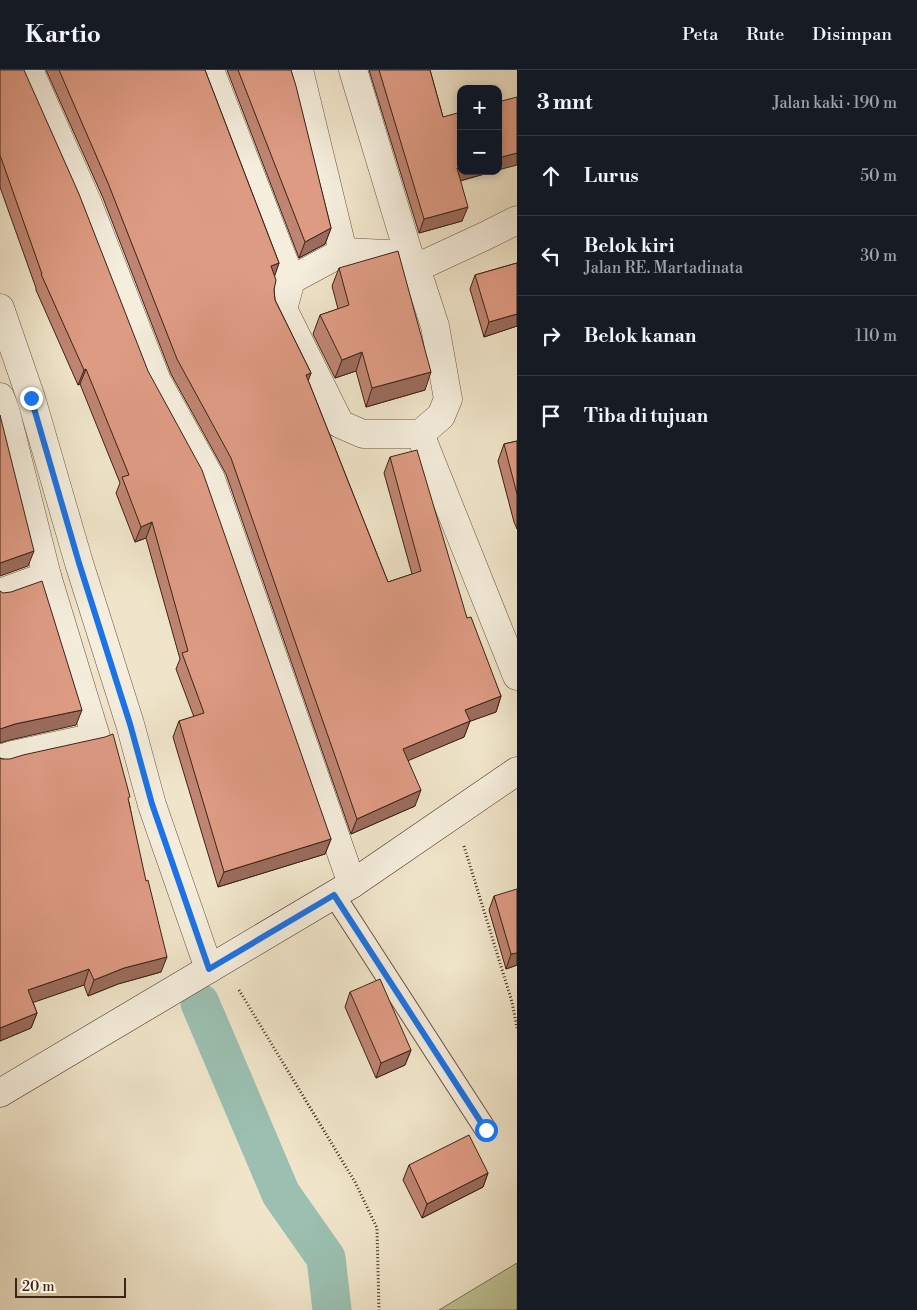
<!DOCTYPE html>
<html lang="id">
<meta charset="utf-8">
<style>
body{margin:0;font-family:"Libre Bodoni",serif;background:#242831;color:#f1f3f6}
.controls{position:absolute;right:15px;top:15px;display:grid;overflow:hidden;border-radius:10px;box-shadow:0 2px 8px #0003}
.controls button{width:45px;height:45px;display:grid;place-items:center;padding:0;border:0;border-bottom:1px solid #363941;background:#171b24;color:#f1f3f6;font:25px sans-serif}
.scale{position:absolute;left:15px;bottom:12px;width:111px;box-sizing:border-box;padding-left:5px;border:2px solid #3c2317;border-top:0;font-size:14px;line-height:18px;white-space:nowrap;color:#3c2317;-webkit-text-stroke:4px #f5eedd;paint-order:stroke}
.stop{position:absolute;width:15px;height:15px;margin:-11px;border:4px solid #1a73e8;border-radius:50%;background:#fff}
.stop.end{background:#1a73e8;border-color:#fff;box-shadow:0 1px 5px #0008}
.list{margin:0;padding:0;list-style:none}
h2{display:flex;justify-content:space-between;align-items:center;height:65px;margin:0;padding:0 20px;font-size:21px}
h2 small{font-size:16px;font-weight:400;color:#9ea1a6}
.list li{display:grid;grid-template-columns:32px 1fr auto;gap:15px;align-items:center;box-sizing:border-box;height:80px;padding:0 20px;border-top:1px solid #363941}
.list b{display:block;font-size:19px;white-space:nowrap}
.list p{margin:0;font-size:16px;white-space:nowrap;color:#9ea1a6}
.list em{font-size:16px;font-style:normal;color:#9ea1a6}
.icon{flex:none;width:28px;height:28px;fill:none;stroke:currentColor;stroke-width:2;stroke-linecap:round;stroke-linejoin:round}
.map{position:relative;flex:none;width:517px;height:1240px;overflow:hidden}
header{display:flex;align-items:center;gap:30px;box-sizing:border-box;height:70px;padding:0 25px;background:#171b24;border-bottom:1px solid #363941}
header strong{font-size:24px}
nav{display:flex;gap:28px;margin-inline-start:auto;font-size:18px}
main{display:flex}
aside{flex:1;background:#171b24}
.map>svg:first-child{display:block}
</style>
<header>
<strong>Kartio</strong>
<nav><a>Peta</a><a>Rute</a><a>Disimpan</a></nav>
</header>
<main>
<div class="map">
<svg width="517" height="1240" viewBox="0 0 517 1240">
<rect width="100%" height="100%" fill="#f0e5ca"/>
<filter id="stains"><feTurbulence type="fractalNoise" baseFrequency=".004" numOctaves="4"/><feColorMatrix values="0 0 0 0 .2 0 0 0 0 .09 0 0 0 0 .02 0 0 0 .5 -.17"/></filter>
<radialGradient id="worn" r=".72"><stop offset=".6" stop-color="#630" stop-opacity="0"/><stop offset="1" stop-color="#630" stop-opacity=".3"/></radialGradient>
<path fill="#bdc394" stroke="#7c7356" d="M 517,1193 L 517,1240 L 439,1240 Z"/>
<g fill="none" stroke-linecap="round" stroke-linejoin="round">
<path stroke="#9bc0b1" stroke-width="39" d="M 200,933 L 281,1124 L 326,1188 L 332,1240"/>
<defs>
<path id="lane" d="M 334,825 L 486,1060"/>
<g id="street">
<path d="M 29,0 L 88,134 L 157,311 L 211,409 L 352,814"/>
<path d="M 210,0 L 291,210"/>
<path d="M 299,0 L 343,182 L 291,210 L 283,239 L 340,354 L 363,364 L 420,364 L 517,606"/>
<path d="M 353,0 L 409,185"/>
<path d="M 343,182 L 409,185 L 416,198 L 435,256 L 448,329 L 441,346 L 420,364"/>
<path d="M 416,198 L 483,167 L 517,150"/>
<path d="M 0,238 L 31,328 L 79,493 L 130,654 L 152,735 L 209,899"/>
<path d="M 0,327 L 5,339 L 47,506 L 96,667 L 13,685 L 0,689"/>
<path d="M 0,523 L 47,506"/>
</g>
<path id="secondary" d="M 0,1023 L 352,814 L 517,701"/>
</defs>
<use href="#lane" stroke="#695444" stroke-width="23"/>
<use href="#street" stroke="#695444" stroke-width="29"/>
<use href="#secondary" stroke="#3c2317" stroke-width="29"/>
<g stroke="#3c2317" stroke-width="3" stroke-dasharray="1 2.5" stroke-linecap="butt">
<path d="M 464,776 L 512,932 L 517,958"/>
<path d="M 239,920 L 355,1112 L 377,1158 L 379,1240"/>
</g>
<use href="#lane" stroke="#f5eedd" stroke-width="21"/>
<use href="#street" stroke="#f5eedd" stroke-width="28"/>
<use href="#secondary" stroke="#f5eedd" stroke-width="28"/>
</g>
<g fill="#bf8572" stroke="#3c2317">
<path d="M 0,0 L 331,769 L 325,784 L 218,817 L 173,667 L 179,651 L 194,647 L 176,599 L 180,589 L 146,468 L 135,472 L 116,423 L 120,413 L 80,314 L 78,315 L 36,220 L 36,218 L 0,117 Z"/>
<path d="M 46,0 L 205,0 L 279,193 L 274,206 L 274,220 L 275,230 L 311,303 L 308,310 L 388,512 L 412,504 L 384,403 L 390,387 L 467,548 L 501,626 L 496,642 L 470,651 L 464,667 L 408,690 L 415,736 L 351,764 L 226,404 L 171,304 L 103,128 Z"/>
<path d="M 227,0 L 291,0 L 331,158 L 325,174 L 299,188 Z"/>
<path d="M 369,0 L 430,0 L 443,47 L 461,101 L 495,101 L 460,111 L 462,151 L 419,163 Z"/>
<path d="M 517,193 L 517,256 L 484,267 L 470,219 L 475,205 Z"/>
<path d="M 339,198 L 425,320 L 366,337 L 356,301 L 335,308 L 313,264 L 320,245 L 338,239 L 332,216 Z"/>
<path d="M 517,371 L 517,459 L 514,452 L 498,391 L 504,374 Z"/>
<path d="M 0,688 L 129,732 L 161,902 L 118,914 L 88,926 L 84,915 L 33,932 L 37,943 L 31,958 L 0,971 Z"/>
<path d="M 494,826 L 517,895 L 506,899 L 489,840 Z"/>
<path d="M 350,922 L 411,980 L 405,995 L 376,1008 L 345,937 Z"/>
<path d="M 409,1095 L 488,1103 L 483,1117 L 422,1148 L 403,1110 Z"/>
</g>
<g fill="#9b6c5c" stroke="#3c2317">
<path d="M 517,83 L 517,95 L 498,100 L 498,88 Z"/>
<path d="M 457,98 L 461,98 L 461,101 L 495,101 L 452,113 Z"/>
<path d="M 468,137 L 462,151 L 419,163 L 424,149 Z"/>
<path d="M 331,158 L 325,174 L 299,188 L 305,172 Z"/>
<path d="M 279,193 L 274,208 L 271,196 Z"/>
<path d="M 517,244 L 517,256 L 484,267 L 489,252 Z"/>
<path d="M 362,282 L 356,301 L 335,308 L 342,290 Z"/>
<path d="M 86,299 L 80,314 L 78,315 L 84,300 Z"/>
<path d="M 431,302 L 425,320 L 366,337 L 372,318 Z"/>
<path d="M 311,303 L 305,319 L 306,305 Z"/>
<path d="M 152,452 L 146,468 L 135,472 L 141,457 Z"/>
<path d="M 34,481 L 28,496 L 0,506 L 0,493 Z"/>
<path d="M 501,626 L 496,642 L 460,655 L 465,640 Z"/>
<path d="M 82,640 L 76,655 L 10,670 L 0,673 L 0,659 L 15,654 Z"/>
<path d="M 470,651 L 464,667 L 398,695 L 403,679 Z"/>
<path d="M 421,720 L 415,736 L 351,764 L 357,749 Z"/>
<path d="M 331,769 L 325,784 L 218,817 L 224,802 Z"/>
<path d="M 517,883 L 517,895 L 506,899 L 511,884 Z"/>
<path d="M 167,887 L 161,902 L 118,914 L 88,926 L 94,910 L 124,898 Z"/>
<path d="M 89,899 L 84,915 L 23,936 L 28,920 Z"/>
<path d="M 37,943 L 31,958 L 0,971 L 0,958 Z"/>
<path d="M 411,980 L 405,995 L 376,1008 L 381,993 Z"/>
<path d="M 488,1103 L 483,1117 L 422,1148 L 427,1134 Z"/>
</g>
<g fill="#de9b84" stroke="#3c2317">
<path d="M 0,0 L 24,0 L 79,124 L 148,301 L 202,400 L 331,769 L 224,802 L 179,651 L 204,643 L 182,583 L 188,581 L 152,452 L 141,457 L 122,407 L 129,405 L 86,299 L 84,300 L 41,204 L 42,204 L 0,85 Z"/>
<path d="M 59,0 L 205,0 L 279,193 L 271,196 L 276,210 L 274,220 L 275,230 L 311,303 L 306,305 L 388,512 L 421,501 L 390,387 L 417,380 L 467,548 L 471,547 L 501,626 L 465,640 L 470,651 L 403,679 L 421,720 L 357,749 L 231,388 L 177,289 L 108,113 Z"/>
<path d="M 238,0 L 291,0 L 296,16 L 331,158 L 305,172 Z"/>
<path d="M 379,0 L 430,0 L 443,47 L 461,42 L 461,98 L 457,98 L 468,137 L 424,149 Z"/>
<path d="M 517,27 L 517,83 L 498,88 L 498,32 Z"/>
<path d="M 398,181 L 431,302 L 372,318 L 362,282 L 342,290 L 320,245 L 349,235 L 339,198 Z"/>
<path d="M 517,193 L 517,244 L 489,252 L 475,205 Z"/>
<path d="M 0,345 L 34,481 L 0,493 Z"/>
<path d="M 517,371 L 517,424 L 504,374 Z"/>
<path d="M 42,511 L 82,640 L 15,654 L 0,659 L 0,521 L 3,523 L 11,522 Z"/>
<path d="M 113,664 L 130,727 L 128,728 L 146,811 L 148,810 L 167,887 L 124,898 L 94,910 L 89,899 L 28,920 L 37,943 L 0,958 L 0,688 L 2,689 L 10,689 L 23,685 L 105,667 Z"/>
<path d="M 517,819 L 517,883 L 511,884 L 494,826 Z"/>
<path d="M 380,909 L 411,980 L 381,993 L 350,922 Z"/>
<path d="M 469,1065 L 488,1103 L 427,1134 L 409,1095 Z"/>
</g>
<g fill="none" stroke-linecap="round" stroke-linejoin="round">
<path stroke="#1a73e8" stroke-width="6" d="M 31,328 L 79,493 L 130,654 L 152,734 L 209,899 L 334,825 L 486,1060"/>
</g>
<rect width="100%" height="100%" filter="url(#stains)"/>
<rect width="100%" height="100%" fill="url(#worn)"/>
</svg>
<div class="controls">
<button>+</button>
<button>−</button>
</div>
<div class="scale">20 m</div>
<div class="stop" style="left:486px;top:1060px"></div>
<div class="stop end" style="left:31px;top:328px"></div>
</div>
<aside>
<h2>3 mnt<small>Jalan kaki · 190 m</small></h2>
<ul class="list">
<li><svg class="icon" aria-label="ahead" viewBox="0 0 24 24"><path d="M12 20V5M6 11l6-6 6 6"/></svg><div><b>Lurus</b></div><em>50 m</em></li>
<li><svg class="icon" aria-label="left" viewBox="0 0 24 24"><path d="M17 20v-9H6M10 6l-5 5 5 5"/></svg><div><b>Belok kiri</b><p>Jalan RE. Martadinata</p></div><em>30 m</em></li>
<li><svg class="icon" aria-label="right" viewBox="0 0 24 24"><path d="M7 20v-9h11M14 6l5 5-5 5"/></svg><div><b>Belok kanan</b></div><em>110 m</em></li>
<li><svg class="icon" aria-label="arrive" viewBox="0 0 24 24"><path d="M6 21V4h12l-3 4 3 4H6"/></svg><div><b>Tiba di tujuan</b></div></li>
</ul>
</aside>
</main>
